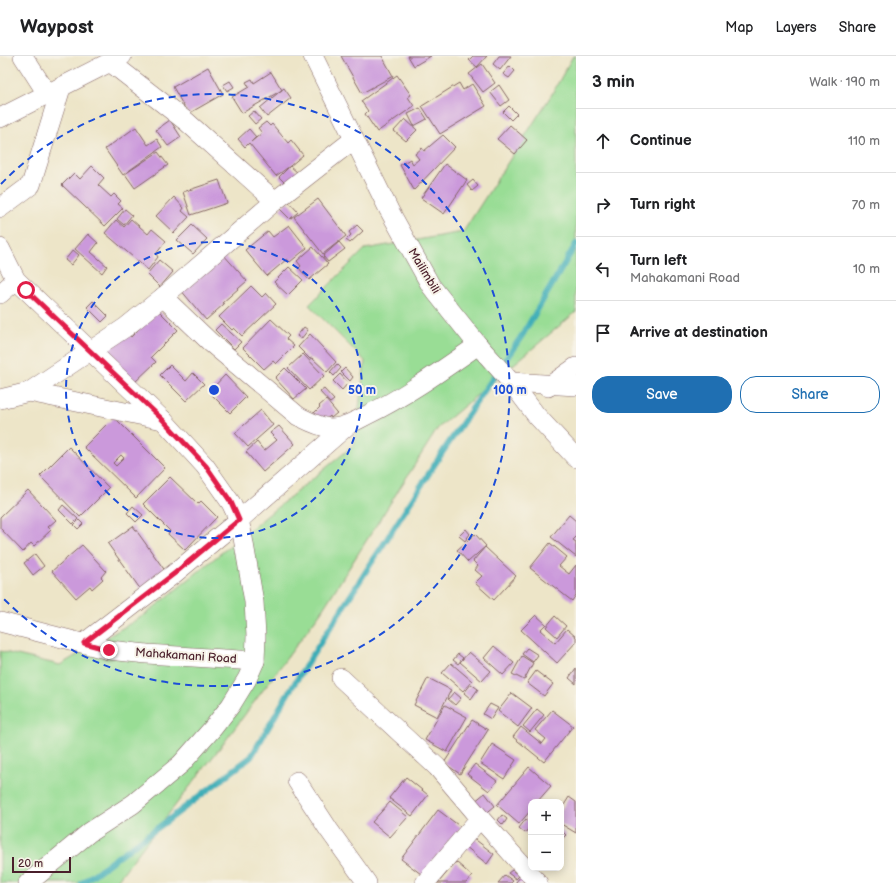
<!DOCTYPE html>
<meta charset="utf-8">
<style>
body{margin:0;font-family:"Balsamiq Sans",sans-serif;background:#f6f6f6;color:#202124}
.controls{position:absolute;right:12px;bottom:12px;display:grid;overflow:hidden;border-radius:8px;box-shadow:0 2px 10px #0003}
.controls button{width:36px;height:36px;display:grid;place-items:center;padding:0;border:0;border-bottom:1px solid #e0e0e0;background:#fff;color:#202124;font:20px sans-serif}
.scale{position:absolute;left:12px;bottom:10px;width:59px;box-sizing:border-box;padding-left:4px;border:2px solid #4a1f2b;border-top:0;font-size:11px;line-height:14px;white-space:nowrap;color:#4a1f2b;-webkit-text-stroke:3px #f7f3e8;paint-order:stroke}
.stop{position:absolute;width:12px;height:12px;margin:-9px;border:3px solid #e11d48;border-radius:50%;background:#fff}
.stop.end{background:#e11d48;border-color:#fff;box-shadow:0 1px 4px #0008}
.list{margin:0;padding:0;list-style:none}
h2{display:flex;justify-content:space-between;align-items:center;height:52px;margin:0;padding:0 16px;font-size:17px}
h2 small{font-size:13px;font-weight:400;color:#757577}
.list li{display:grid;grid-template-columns:26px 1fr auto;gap:12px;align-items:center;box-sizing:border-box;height:64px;padding:0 16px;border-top:1px solid #e0e0e0}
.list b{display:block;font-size:15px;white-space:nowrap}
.list p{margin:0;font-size:13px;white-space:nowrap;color:#757577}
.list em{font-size:13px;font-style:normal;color:#757577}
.actions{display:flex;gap:8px;padding:12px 16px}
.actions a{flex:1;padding:9px 0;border:1px solid #1f6fb2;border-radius:16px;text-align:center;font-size:14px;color:#1f6fb2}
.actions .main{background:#1f6fb2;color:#fff}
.icon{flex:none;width:22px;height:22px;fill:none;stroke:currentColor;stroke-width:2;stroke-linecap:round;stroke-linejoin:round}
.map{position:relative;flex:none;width:576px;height:827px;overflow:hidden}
header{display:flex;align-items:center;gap:24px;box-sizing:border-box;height:56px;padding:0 20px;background:#fff;border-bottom:1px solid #e0e0e0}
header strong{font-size:19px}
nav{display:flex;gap:22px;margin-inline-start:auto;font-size:14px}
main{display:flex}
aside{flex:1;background:#fff}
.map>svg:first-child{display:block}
</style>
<header>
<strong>Waypost</strong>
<nav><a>Map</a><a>Layers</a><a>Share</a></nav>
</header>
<main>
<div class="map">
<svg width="576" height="827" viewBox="0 0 576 827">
<rect width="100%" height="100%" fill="#f7f3e8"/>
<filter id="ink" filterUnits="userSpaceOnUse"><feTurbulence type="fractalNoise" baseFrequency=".025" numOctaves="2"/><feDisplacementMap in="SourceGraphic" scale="8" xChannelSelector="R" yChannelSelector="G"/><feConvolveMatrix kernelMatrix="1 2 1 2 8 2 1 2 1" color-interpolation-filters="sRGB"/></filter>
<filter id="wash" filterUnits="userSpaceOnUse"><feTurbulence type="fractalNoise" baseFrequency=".012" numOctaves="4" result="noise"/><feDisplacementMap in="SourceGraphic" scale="16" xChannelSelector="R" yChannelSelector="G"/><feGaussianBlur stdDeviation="0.9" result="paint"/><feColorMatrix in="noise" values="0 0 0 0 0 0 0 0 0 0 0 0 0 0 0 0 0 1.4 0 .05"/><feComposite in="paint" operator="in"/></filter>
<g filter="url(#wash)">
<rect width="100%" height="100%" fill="#ede5c8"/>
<path fill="#99dd95" stroke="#727e60" d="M 573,0 L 576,0 L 576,256 L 438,372 L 321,556 L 226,684 L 115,827 L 0,827 L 0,595 L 60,609 L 146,558 L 354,389 L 365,305 L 309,249 L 365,193 L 463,176 L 552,38 Z"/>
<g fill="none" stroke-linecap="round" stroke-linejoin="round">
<path stroke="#3cadb7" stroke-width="6" d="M 82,827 L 163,768 L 251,701 L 289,636 L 363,520 L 444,394 L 523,278 L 576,188"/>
</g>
<g id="blocks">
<g fill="#cb99db" fill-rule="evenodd">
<path d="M 341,0 L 382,0 L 393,20 L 362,37 Z"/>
<path d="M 408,0 L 431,0 L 414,10 Z"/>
<path d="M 473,0 L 487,0 L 477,11 L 469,4 Z"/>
<path d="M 499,0 L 511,0 L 500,14 L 493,8 Z"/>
<path d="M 482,8 L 495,27 L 483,36 L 469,18 Z"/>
<path d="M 510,10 L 515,15 L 509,22 L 503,18 Z"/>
<path d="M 208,11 L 223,38 L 188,58 L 173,31 Z"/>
<path d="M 271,16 L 282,34 L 242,57 L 232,41 L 249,31 L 246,26 L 252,23 L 254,27 Z"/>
<path d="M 397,19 L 411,39 L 408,41 L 414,50 L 377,76 L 365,58 L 368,55 L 361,45 Z"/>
<path d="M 230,25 L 234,31 L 227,35 L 223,29 Z"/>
<path d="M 459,27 L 463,34 L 472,28 L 486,50 L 440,78 L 422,50 Z"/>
<path d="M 499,29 L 509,44 L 501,50 L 490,36 Z"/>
<path d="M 284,32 L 291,42 L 267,61 L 260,52 Z"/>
<path d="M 509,50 L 517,58 L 511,64 L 503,56 Z"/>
<path d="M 420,52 L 427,63 L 414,70 L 408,58 Z"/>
<path d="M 254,55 L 261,63 L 255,68 L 248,60 Z"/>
<path d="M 405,63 L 417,74 L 406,85 L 394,75 Z"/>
<path d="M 170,64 L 181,81 L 168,90 L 156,74 Z"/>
<path d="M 266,66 L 270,70 L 272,68 L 288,87 L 291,84 L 303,99 L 290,110 L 298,117 L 287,129 L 279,121 L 290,110 L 276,120 L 249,87 L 245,91 L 238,83 L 249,73 L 256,81 L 251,86 L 262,77 L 258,72 Z"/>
<path d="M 510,69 L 527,84 L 515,98 L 497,83 Z"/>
<path d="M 136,71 L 148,89 L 157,83 L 162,91 L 123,119 L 105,93 Z"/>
<path d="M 443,79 L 455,91 L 414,134 L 400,109 L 410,103 L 413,108 L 419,103 L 415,98 L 422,92 L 424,95 Z"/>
<path d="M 158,96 L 168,109 L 135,132 L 125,118 Z"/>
<path d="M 445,108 L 467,124 L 444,158 L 421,142 Z"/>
<path d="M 92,110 L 104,122 L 98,129 L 111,141 L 114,138 L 121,145 L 118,148 L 123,152 L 105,170 L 62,129 L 74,117 L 80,123 Z"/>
<path d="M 219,124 L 227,147 L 191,159 L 183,136 Z"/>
<path d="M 473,124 L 478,130 L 472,135 L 467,129 Z"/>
<path d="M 174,141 L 184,152 L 182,155 L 189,161 L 174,177 L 156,160 Z"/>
<path d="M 318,143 L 346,180 L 323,198 L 294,161 Z"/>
<path d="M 288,145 L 298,156 L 290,163 L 280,153 Z"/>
<path d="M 125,153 L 132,159 L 124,169 L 117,163 Z"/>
<path d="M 131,163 L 148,178 L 152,173 L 166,185 L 156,198 L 158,201 L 148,214 L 105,177 L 116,164 L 124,171 Z"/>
<path d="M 192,169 L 207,183 L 193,198 L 177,184 Z"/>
<path d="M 289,169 L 307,192 L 290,206 L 287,203 L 267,220 L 245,194 L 268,175 L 273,181 Z"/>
<path d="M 357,169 L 363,175 L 350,187 L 346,184 L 351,179 L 349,176 Z"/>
<path d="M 88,178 L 98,187 L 91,196 L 107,210 L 102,217 L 75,193 Z"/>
<path d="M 339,186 L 345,193 L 328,206 L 323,200 Z"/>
<path d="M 313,191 L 328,208 L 309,224 L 299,212 L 301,210 L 297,205 Z"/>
<path d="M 73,194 L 79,199 L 71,209 L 65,204 Z"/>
<path d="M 222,197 L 247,225 L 222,247 L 224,248 L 206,264 L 180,233 Z"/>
<path d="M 159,204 L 173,216 L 160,231 L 147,218 Z"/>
<path d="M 289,211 L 303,224 L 288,239 L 274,226 Z"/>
<path d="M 251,230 L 262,241 L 266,237 L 276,248 L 242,280 L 234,272 L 232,274 L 219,261 Z"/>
<path d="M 93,245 L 108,260 L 102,266 L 87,251 Z"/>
<path d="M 158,254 L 178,274 L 151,301 L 156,306 L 134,327 L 104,297 L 126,275 L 131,281 Z"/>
<path d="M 271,263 L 289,280 L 286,283 L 294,290 L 276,308 L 273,305 L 264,313 L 243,292 Z"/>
<path d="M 221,268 L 241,286 L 234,293 L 215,274 Z"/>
<path d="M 304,271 L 308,274 L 301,283 L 297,280 Z"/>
<path d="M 310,278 L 336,306 L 327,316 L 312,302 L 310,303 L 298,291 Z"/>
<path d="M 303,298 L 324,320 L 309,334 L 288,312 Z"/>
<path d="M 337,308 L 341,312 L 334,320 L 330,316 Z"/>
<path d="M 170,309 L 186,325 L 193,317 L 204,328 L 186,345 L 160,319 Z"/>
<path d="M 285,312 L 306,333 L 294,343 L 275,322 Z"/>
<path d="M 345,312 L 353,321 L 350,325 L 341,316 Z"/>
<path d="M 340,318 L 348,327 L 342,334 L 333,325 Z"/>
<path d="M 225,319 L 246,341 L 230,357 L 209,336 Z"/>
<path d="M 324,333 L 334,344 L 330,347 L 320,336 Z"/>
<path d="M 326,344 L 337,357 L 331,362 L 330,360 L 320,369 L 312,359 L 320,351 L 319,350 Z"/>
<path d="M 261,354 L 273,369 L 248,391 L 235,377 Z"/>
<path d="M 114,361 L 165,412 L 136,442 L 84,391 ZM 121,399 L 124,402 L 116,410 L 113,407 Z"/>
<path d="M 279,370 L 295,388 L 263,416 L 246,396 L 257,386 L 264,395 L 277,384 L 270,377 Z"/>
<path d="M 69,391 L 109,432 L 80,461 L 40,420 Z"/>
<path d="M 170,421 L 198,448 L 201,445 L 217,461 L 185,494 L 168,478 L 170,475 L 143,448 Z"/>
<path d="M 28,434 L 56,464 L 48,471 L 51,474 L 34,490 L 31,487 L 23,496 L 0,472 L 0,461 Z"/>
<path d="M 63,449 L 78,463 L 73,468 L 59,454 Z"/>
<path d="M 133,450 L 143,459 L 136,466 L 127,457 Z"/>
<path d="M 569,459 L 576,465 L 576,481 L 573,484 L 576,486 L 576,501 L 551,481 Z"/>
<path d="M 79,464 L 83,468 L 78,473 L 74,469 Z"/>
<path d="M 133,470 L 166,516 L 141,534 L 108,488 Z"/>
<path d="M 466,473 L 470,478 L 465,485 L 459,480 Z"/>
<path d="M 475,478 L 486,490 L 468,506 L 457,494 Z"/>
<path d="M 550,487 L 567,501 L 559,510 L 569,518 L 576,509 L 576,539 L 572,545 L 530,512 Z"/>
<path d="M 82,489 L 106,515 L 101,521 L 103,523 L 92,533 L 90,530 L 76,542 L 52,515 Z"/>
<path d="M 485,491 L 516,520 L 494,544 L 475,527 L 482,520 L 475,514 L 478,510 L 473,505 Z"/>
<path d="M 35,498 L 44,510 L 33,519 L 24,507 Z"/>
<path d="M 536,559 L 546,568 L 540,574 L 555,587 L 567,573 L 576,581 L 576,586 L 557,607 L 521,574 Z"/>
<path d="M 555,560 L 566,570 L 557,581 L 546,571 Z"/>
<path d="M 494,590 L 514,607 L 503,619 L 484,602 Z"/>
<path d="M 527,592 L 538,599 L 533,606 L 522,598 Z"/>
<path d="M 469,596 L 491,615 L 482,625 L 460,606 Z"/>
<path d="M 458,598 L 463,602 L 458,608 L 453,604 Z"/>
<path d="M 522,600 L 533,607 L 524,624 L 512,618 Z"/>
<path d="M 451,607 L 472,625 L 463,635 L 442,617 Z"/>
<path d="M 576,612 L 576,628 L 569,622 Z"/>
<path d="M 536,615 L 553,628 L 544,640 L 527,627 Z"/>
<path d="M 428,622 L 451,634 L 437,661 L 414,649 Z"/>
<path d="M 471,628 L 478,633 L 471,643 L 464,637 Z"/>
<path d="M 454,636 L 461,642 L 455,649 L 448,643 Z"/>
<path d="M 512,637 L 532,652 L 518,671 L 498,655 Z"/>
<path d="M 490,648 L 498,652 L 491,663 L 483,658 Z"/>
<path d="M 445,649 L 467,661 L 447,696 L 425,684 Z"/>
<path d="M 537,653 L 544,659 L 530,676 L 523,670 Z"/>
<path d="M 552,654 L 573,670 L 544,706 L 513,681 L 521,671 L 542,688 L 546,683 L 535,674 Z"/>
<path d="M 472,664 L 488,674 L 460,718 L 444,707 Z"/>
<path d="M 492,688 L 516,704 L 504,723 L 480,707 Z"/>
<path d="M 475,708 L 497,725 L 489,735 L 467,718 Z"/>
<path d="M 529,711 L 551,730 L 537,746 L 531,746 L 531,754 L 519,768 L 497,749 Z"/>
<path d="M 406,721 L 428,739 L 412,760 L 389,742 Z"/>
<path d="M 485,737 L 495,750 L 484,759 L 474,746 Z"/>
<path d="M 569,741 L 576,746 L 576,777 L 561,768 L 561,754 Z"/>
<path d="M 390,746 L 408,761 L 390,781 L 372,766 Z"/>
<path d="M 438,754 L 462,772 L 425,821 L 401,803 Z"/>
<path d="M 502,759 L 507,763 L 503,769 L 498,764 Z"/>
<path d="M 526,763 L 531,769 L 525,777 L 519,772 Z"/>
<path d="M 561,774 L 566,779 L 561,784 Z"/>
<path d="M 472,781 L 494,798 L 487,808 L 465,790 Z"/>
<path d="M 456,806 L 472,820 L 466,827 L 438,827 Z"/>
<path d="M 512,814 L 519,820 L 516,823 L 508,817 Z"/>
<path d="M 505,819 L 513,825 L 511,827 L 498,827 Z"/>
<path d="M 521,820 L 529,827 L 515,827 Z"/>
</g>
</g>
</g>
<g filter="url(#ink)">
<use href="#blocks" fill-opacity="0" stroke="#836462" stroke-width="1"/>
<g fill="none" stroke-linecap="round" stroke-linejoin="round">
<defs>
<g id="minor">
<path d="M 23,0 L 48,39"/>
<path d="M 313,0 L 389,154 L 431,230 L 478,289 L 511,326 L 536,359 L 576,402"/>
<path d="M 110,6 L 187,66 L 275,145"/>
<path d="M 0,62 L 122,0"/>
<path d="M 0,152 L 31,129 L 61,32"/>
<path d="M 0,192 L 16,224 L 163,364 L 205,410 L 231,447 L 239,464 L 243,482 L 254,546 L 256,580 L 255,605 L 247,623 L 231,649 L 213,672 L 181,708 L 133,748 L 90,776 L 28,827"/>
<path d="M 0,238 L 16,224"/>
<path d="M 163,241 L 210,286 L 298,360 C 308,365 319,371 330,372 C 343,372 356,365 367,359 C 406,340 442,314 478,289"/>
<path d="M 511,326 L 576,330"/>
<path d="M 548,331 L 576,311"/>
<path d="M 29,336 L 163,364"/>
<path d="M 0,343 L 29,336 L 126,271 L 163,241 L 275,145 L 353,84"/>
<path d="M 0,566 L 109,594 L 147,598 L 255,605"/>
<path d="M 84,587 L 175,517 L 239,464 L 348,369"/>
<path d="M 341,622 L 437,711 L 480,762 L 538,827"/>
<path d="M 297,725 L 329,774 L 367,827"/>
<path d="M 425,827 L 480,762"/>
</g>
</defs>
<use href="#minor" stroke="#836462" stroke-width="20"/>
<use href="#minor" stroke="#fff" stroke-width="19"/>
</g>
</g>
<g fill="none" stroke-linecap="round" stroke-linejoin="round" filter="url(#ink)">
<path stroke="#e11d48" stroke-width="5" d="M 26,234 L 163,364 L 206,410 L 231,446 L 239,464 L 175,517 L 84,587 L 109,594"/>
</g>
<g fill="none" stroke="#1d4ed8" stroke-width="2" stroke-dasharray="7 5">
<circle cx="214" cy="334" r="148"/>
<path d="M1 128A296 296 0 1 1 1 540"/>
</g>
<g text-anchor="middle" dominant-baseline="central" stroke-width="4" stroke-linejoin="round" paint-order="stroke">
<g font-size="12" fill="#4a1f2b" stroke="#f7f3e8">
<text transform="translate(424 215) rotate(59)">Mailimbili</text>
<text transform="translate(186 600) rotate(4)">Mahakamani Road</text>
</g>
</g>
<circle cx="214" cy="334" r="6" fill="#1d4ed8" stroke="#f7f3e8" stroke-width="2"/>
<g font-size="12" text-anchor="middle" font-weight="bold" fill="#1d4ed8" stroke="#f7f3e8" stroke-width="4" stroke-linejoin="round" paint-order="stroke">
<text x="362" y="338">50 m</text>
<text x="510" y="338">100 m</text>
</g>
</svg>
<div class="controls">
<button>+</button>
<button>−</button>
</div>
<div class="scale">20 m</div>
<div class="stop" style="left:26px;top:234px"></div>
<div class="stop end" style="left:109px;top:594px"></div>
</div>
<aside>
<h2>3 min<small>Walk · 190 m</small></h2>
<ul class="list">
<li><svg class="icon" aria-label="ahead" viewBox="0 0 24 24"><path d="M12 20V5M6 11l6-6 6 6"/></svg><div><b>Continue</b></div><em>110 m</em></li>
<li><svg class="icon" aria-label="right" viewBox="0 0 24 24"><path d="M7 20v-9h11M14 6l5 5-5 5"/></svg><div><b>Turn right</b></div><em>70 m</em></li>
<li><svg class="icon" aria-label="left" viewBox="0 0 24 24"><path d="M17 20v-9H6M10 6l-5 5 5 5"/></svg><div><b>Turn left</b><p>Mahakamani Road</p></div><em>10 m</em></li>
<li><svg class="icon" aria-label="arrive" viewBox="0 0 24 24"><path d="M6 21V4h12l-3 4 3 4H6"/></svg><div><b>Arrive at destination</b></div></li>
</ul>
<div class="actions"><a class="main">Save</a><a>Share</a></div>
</aside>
</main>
